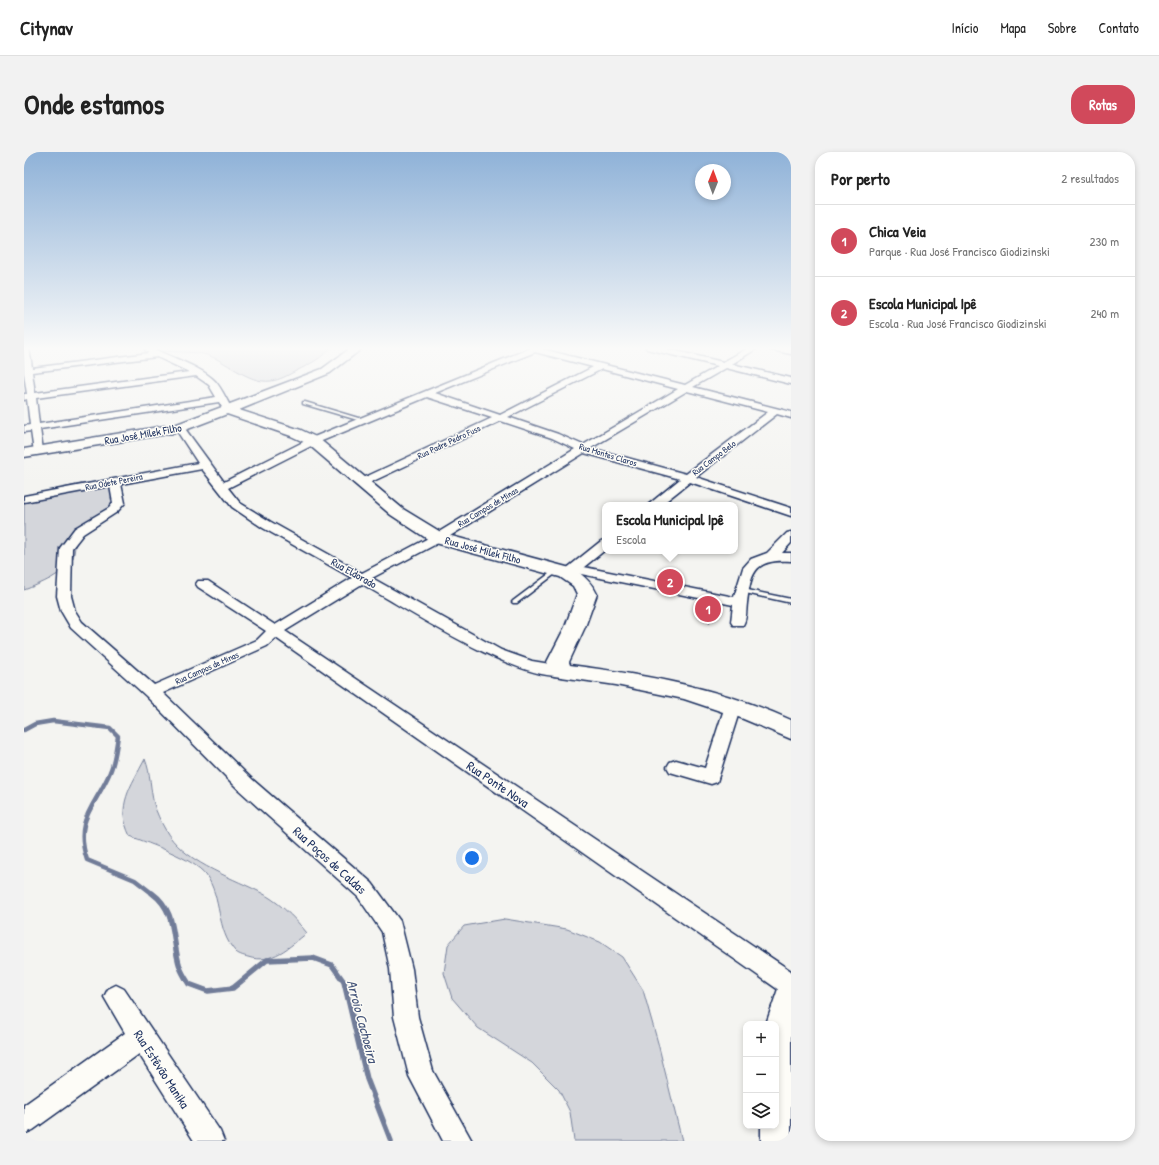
<!DOCTYPE html>
<html lang="pt">
<meta charset="utf-8">
<style>
body{margin:0;font-family:"Patrick Hand",sans-serif;background:#f2f2f2;color:#222}
.controls{position:absolute;right:12px;bottom:12px;display:grid;overflow:hidden;border-radius:8px;box-shadow:0 2px 6px #0003}
.controls button{width:36px;height:36px;display:grid;place-items:center;padding:0;border:0;border-bottom:1px solid #e0e0e0;background:#fff;color:#222;font:20px sans-serif}
.compass{position:absolute;left:671px;top:12px;width:36px;height:36px;border-radius:50%;background:#fff;box-shadow:0 2px 6px #0003;rotate:1deg}
.you{position:absolute;left:448px;top:706px;width:14px;height:14px;margin:-10px;border:3px solid #fff;border-radius:50%;background:#1a73e8;box-shadow:0 0 0 6px #1a73e833}
.badge{display:grid;place-items:center;width:26px;height:26px;border-radius:50%;background:#d1495b;color:#fff;font-size:13px;font-weight:700}
.pin{position:absolute;translate:-50% -50%;border:2px solid #fff;box-shadow:0 1px 4px #0006}
.popup{position:absolute;left:578px;top:350px;width:136px;height:52px;box-sizing:border-box;display:grid;place-content:center;border-radius:8px;background:#fff;filter:drop-shadow(0 1px 3px #0005);font-size:13px;white-space:nowrap;color:#767676}
.popup b{font-size:15px;color:#222}
.popup::after{content:'';position:absolute;left:50%;top:100%;margin-left:-8px;border:8px solid transparent;border-top-color:#fff}
.list{margin:0;padding:0;list-style:none}
h2{display:flex;justify-content:space-between;align-items:center;height:52px;margin:0;padding:0 16px;font-size:17px}
h2 small{font-size:13px;font-weight:400;color:#767676}
.list li{display:grid;grid-template-columns:26px 1fr auto;gap:12px;align-items:center;box-sizing:border-box;height:72px;padding:0 16px;border-top:1px solid #e0e0e0}
.list b{display:block;font-size:15px;white-space:nowrap}
.list p{margin:0;font-size:13px;white-space:nowrap;color:#767676}
.list em{font-size:13px;font-style:normal;color:#767676}
.icon{flex:none;width:22px;height:22px;fill:none;stroke:currentColor;stroke-width:2;stroke-linecap:round;stroke-linejoin:round}
.map{position:relative;flex:none;width:767px;height:989px;overflow:hidden;border-radius:16px}
header{display:flex;align-items:center;gap:24px;box-sizing:border-box;height:56px;padding:0 20px;background:#fff;border-bottom:1px solid #e0e0e0}
header strong{font-size:19px}
nav{display:flex;gap:22px;margin-inline-start:auto;font-size:14px}
.intro{display:flex;align-items:center;justify-content:space-between;box-sizing:border-box;height:96px;padding:0 24px}
h1{margin:0;font-size:28px}
.button{padding:10px 18px;border-radius:16px;background:#d1495b;color:#fff;font-size:14px;font-weight:700}
main{display:flex;gap:24px;padding:0 24px}
aside{flex:1;background:#fff;border-radius:16px;box-shadow:0 2px 6px #0003}
.map>svg:first-child{display:block}
</style>
<header>
<strong>Citynav</strong>
<nav><a>Início</a><a>Mapa</a><a>Sobre</a><a>Contato</a></nav>
</header>
<div class="intro"><h1>Onde estamos</h1><a class="button">Rotas</a></div>
<main>
<div class="map">
<svg width="767" height="989" viewBox="0 0 767 989">
<rect width="100%" height="100%" fill="#f4f4f1"/>
<filter id="ink" filterUnits="userSpaceOnUse"><feTurbulence type="fractalNoise" baseFrequency=".025" numOctaves="2"/><feDisplacementMap in="SourceGraphic" scale="8" xChannelSelector="R" yChannelSelector="G"/><feConvolveMatrix kernelMatrix="1 2 1 2 8 2 1 2 1" color-interpolation-filters="sRGB"/></filter>
<g filter="url(#ink)">
<g fill="#d4d6db" stroke="#78829c">
<path d="M 118,195 L 307,195 C 297,207 286,212 272,219 C 264,223 256,228 247,229 C 223,232 202,207 179,202 C 159,198 138,202 118,195 Z"/>
<path d="M 84,329 L 89,336 L 93,352 C 79,363 63,373 54,388 C 50,393 51,400 49,406 C 40,423 16,432 0,438 L 0,345 L 56,332 Z"/>
<path d="M 672,450 L 691,453 L 692,461 L 685,471 Z"/>
<path d="M 121,607 C 127,622 126,637 130,652 C 132,660 137,670 141,677 C 158,709 204,724 234,739 C 254,749 269,764 283,781 C 266,794 248,813 224,805 C 220,804 213,802 211,799 C 192,778 198,745 182,723 C 169,706 126,692 106,684 C 91,654 107,634 121,607 Z"/>
<path d="M 481,767 L 543,777 L 576,790 L 598,805 L 619,838 L 634,891 L 658,989 L 550,989 L 546,960 L 535,938 L 508,911 L 454,876 L 428,846 L 420,821 L 424,793 L 440,774 Z"/>
</g>
<g fill="none" stroke-linecap="round" stroke-linejoin="round">
<path stroke="#717c98" stroke-width="4.5" d="M 0,578 L 11,572 L 29,569 L 86,576 L 94,584 C 92,596 91,609 86,620 C 72,654 49,667 63,708 L 111,728 L 129,742"/>
<path stroke="#717c98" stroke-width="5.5" d="M 128,741 C 154,760 147,788 156,815 C 158,821 162,827 165,832 L 184,839 L 209,836 L 243,808 L 289,806 L 308,813 L 320,830 L 343,927 L 367,989"/>
<defs>
<g id="lane">
<path d="M 279,250 L 281,250 L 341,268 L 337,269 L 279,252 Z"/>
<path d="M 533,416 L 535,417 L 536,418 L 535,419 L 493,451 L 489,451 L 488,450 L 489,449 Z"/>
<path d="M 719,437 L 767,447 L 767,451 L 717,440 L 716,439 Z"/>
</g>
<g id="street">
<path d="M 0,195 L 5,195 L 8,216 L 125,201 L 121,198 L 128,196 C 146,205 178,215 191,229 C 198,237 202,247 207,255 L 202,258 L 199,257 L 195,250 L 16,277 L 19,298 L 14,301 L 10,300 L 7,279 L 0,280 L 0,274 L 6,273 L 3,247 L 0,248 L 0,242 L 3,242 L 0,221 ZM 133,205 L 165,220 L 11,241 L 8,220 ZM 172,224 L 185,233 L 192,245 L 15,272 L 12,246 Z"/>
<path d="M 509,195 L 519,195 L 518,197 L 661,233 L 694,214 L 623,197 L 622,195 L 635,195 L 699,210 L 726,195 L 735,195 L 708,212 L 767,226 L 767,232 L 702,216 L 669,235 L 767,260 L 767,266 L 753,262 L 672,325 L 767,356 L 767,364 L 666,330 L 637,353 L 624,353 L 656,327 L 560,301 L 418,389 L 348,426 L 477,498 L 508,509 L 544,515 L 546,519 L 544,523 C 500,534 379,455 338,432 L 261,479 L 767,819 L 767,844 L 759,841 L 252,486 L 243,494 L 139,541 L 229,628 L 348,731 L 376,769 L 388,817 L 394,865 L 409,919 L 448,989 L 419,989 L 385,924 L 370,865 L 366,817 L 358,780 L 334,745 L 215,638 L 122,544 L 47,476 L 37,459 L 33,444 L 36,396 L 51,376 L 85,356 L 89,351 L 86,334 L 0,350 L 0,344 L 174,311 L 151,276 L 156,273 L 159,274 L 200,330 L 285,287 ZM 511,200 L 569,215 L 476,263 L 411,241 ZM 578,217 L 654,237 L 559,293 L 534,282 L 484,265 ZM 663,239 L 744,260 L 662,322 L 567,296 ZM 403,245 L 468,266 L 335,328 L 334,330 L 335,332 L 343,332 L 477,269 L 528,286 L 551,297 L 410,383 L 338,421 L 247,370 L 216,351 L 204,336 L 293,291 ZM 178,317 L 208,355 L 239,376 L 328,426 L 251,473 L 184,429 L 174,429 L 172,432 L 174,435 L 242,479 L 233,488 L 130,533 L 58,470 L 51,459 L 47,444 L 48,396 L 59,382 L 93,360 L 101,351 L 97,332 Z"/>
<path d="M 767,380 L 767,391 L 758,401 L 767,401 L 767,409 C 732,407 727,418 723,451 C 722,458 723,467 719,473 L 709,473 L 707,470 L 709,453 L 552,421 L 544,425 L 539,424 L 537,421 L 577,389 L 581,388 L 581,398 L 560,415 L 710,445 L 719,416 L 727,407 L 743,401 L 763,381 Z"/>
<path d="M 709,548 L 715,550 L 717,554 L 693,630 L 687,632 L 646,620 L 643,615 L 646,610 L 652,608 L 681,616 L 701,554 L 703,550 Z"/>
<path d="M 92,833 L 100,837 L 196,979 L 200,989 L 170,989 L 115,902 L 9,978 L 0,982 L 0,953 L 101,881 L 80,845 L 84,837 Z"/>
</g>
<g id="secondary">
<path d="M 328,195 L 340,195 L 306,221 L 215,258 L 277,278 L 294,286 L 379,357 L 420,382 L 550,417 C 560,424 568,431 573,442 L 561,475 L 545,510 L 546,513 C 622,523 697,536 767,568 L 767,587 L 717,566 L 660,547 L 592,533 L 530,524 L 523,510 L 541,475 L 553,442 L 549,434 L 536,425 L 408,390 L 367,363 L 284,292 L 267,284 L 203,262 L 156,280 L 0,305 L 0,297 L 153,272 L 298,217 Z"/>
<path d="M 742,195 L 767,196 L 767,202 L 743,197 Z"/>
<path d="M 767,830 L 767,989 L 737,989 L 737,974 L 752,974 L 752,872 L 742,872 L 755,834 Z"/>
</g>
</defs>
<use href="#lane" stroke="#1b2f5e" stroke-width="3"/>
<use href="#street" stroke="#1b2f5e" stroke-width="3"/>
<use href="#secondary" stroke="#1b2f5e" stroke-width="3"/>
<use href="#lane" fill="#fdfcf7" fill-rule="evenodd"/>
<use href="#street" fill="#fdfcf7" fill-rule="evenodd"/>
<use href="#secondary" fill="#fdfcf7" fill-rule="evenodd"/>
</g>
</g>
<linearGradient id="sky" x2="0" y2="1"><stop stop-color="#8fb2d8"/><stop offset="0.59" stop-color="#fafaf9"/><stop offset="1" stop-color="#fafaf9" stop-opacity="0"/></linearGradient>
<rect width="767" height="333" fill="url(#sky)"/>
<g text-anchor="middle" dominant-baseline="central" stroke-width="3" stroke-linejoin="round" paint-order="stroke">
<g font-size="9" fill="#1b2f5e" stroke="#fdfcf7">
<text transform="translate(425 290) rotate(-25)">Rua Padre Pedro Fuss</text>
<text transform="translate(584 303) rotate(17)">Rua Montes Claros</text>
<text transform="translate(690 306) rotate(-37)">Rua Campo Belo</text>
<text transform="translate(90 330) rotate(-11)">Rua Odete Pereira</text>
<text transform="translate(464 355) rotate(-31)">Rua Campos de Minas</text>
<text transform="translate(183 516) rotate(-24)">Rua Campos de Minas</text>
</g>
<g font-size="11" fill="#1b2f5e" stroke="#fdfcf7">
<text transform="translate(119 282) rotate(-10)">Rua José Milek Filho</text>
<text transform="translate(459 398) rotate(15)">Rua José Milek Filho</text>
<text transform="translate(330 421) rotate(29)">Rua Eldorado</text>
</g>
<g font-size="13" fill="#1b2f5e" stroke="#fdfcf7">
<text transform="translate(474 632) rotate(34)">Rua Ponte Nova</text>
<text transform="translate(306 708) rotate(42)">Rua Poços de Caldas</text>
<text transform="translate(138 917) rotate(57)">Rua Estêvão Manika</text>
</g>
<g font-size="14" font-style="italic" fill="#46567b" stroke="#fdfcf7">
<text transform="translate(339 869) rotate(75)">Arroio Cachoeira</text>
</g>
</g>
</svg>
<div class="controls">
<button>+</button>
<button>−</button>
<button><svg class="icon" aria-label="layers" viewBox="0 0 24 24"><path d="M12 4l9 5-9 5-9-5zM3 14l9 5 9-5"/></svg></button>
</div>
<svg class="compass" viewBox="-18 -18 36 36"><path d="M0-13l5 13h-10z" fill="#e53935"/><path d="M0 13l5-13h-10z" fill="#767676"/></svg>
<div class="you"></div>
<div class="pin badge" style="left:684px;top:457px">1</div>
<div class="pin badge" style="left:646px;top:430px">2</div>
<div class="popup"><b>Escola Municipal Ipê</b>Escola</div>
</div>
<aside>
<h2>Por perto<small>2 resultados</small></h2>
<ul class="list">
<li><span class="badge">1</span><div><b>Chica Veia</b><p>Parque · Rua José Francisco Giodizinski</p></div><em>230 m</em></li>
<li><span class="badge">2</span><div><b>Escola Municipal Ipê</b><p>Escola · Rua José Francisco Giodizinski</p></div><em>240 m</em></li>
</ul>
</aside>
</main>
